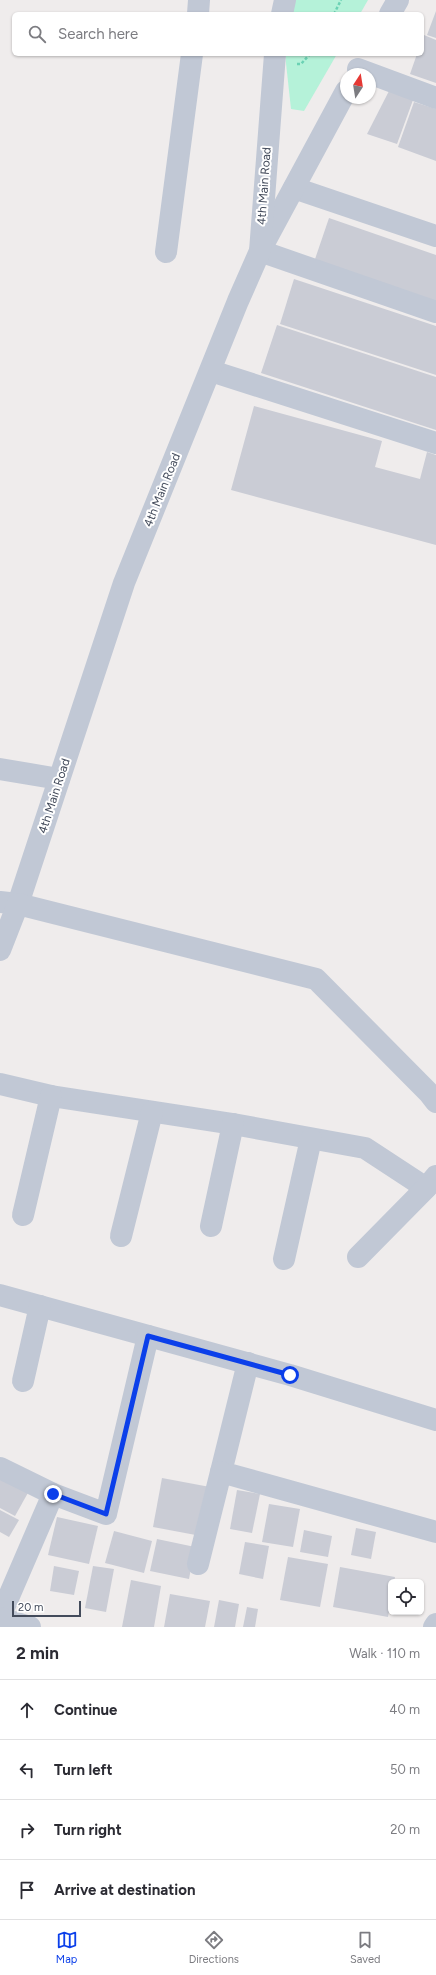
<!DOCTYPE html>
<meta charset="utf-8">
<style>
body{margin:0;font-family:Figtree,sans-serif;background:#f7f7f7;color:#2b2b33}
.controls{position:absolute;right:12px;bottom:12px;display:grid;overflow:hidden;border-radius:6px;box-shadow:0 1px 3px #0004}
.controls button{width:36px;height:36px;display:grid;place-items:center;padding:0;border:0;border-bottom:1px solid #e1e1e2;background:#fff;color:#2b2b33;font:20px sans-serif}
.compass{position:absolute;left:340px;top:68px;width:36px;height:36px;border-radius:50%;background:#fff;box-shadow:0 1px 3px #0004;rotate:12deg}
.scale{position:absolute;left:12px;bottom:10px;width:69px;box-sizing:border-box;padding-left:4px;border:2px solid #434b5b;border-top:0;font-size:11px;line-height:14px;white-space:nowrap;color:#434b5b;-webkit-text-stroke:3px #fff;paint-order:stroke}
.stop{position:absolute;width:12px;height:12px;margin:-9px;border:3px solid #0b3fea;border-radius:50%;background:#fff}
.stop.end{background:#0b3fea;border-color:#fff;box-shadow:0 1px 4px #0008}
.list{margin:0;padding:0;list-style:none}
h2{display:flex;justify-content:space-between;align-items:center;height:52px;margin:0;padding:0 16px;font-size:17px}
h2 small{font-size:13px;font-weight:400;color:#7c7c81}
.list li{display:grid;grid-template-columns:26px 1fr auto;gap:12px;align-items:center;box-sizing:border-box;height:60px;padding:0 16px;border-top:1px solid #e1e1e2}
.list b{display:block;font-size:15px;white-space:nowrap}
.list em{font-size:13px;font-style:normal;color:#7c7c81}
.icon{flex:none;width:22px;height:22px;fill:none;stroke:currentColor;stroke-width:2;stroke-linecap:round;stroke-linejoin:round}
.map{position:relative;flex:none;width:436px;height:1627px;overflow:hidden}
.search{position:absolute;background:#fff;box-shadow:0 1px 3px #0004;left:12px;right:12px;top:12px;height:44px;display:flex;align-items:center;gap:10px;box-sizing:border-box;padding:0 14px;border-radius:6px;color:#7c7c81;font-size:15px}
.sheet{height:292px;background:#fff}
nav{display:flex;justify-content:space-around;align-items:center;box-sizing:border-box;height:56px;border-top:1px solid #e1e1e2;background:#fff;font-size:11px;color:#7c7c81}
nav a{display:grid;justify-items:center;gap:2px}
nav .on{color:#0b3fea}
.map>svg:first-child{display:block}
</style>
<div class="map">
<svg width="436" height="1627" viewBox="0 0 436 1627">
<rect width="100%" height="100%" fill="#efecec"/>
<g fill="#b5f2d9">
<path d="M 292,0 L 368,0 L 360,14 L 290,14 Z"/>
<path d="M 285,54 L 337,54 L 304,111 L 291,109 Z"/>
</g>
<g fill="#caccd5">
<path d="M 436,11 L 436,38 L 427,35 Z"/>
<path d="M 424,35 L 436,40 L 436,83 L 410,74 L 417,54 L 422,54 Z"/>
<path d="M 389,91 L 413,100 L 397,144 L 367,134 Z"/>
<path d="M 414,102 L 436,109 L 436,161 L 398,147 Z"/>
<path d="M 329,218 L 436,255 L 436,308 L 313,265 Z"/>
<path d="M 294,279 L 436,326 L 436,375 L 280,324 Z"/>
<path d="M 277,325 L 436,377 L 436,430 L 261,373 Z"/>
<path d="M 254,406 L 382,441 L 375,467 L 420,479 L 427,452 L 436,455 L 436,545 L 231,490 Z"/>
<path d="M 0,1475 L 29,1491 L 15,1516 L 0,1508 Z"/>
<path d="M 162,1478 L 210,1487 L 201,1536 L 153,1527 Z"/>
<path d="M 237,1490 L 260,1494 L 252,1533 L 230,1529 Z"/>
<path d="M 269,1504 L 300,1509 L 293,1547 L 262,1542 Z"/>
<path d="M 0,1510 L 19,1520 L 9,1537 L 0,1532 Z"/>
<path d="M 57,1517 L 98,1526 L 89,1564 L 48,1555 Z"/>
<path d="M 356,1528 L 376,1532 L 371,1559 L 351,1555 Z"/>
<path d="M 304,1530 L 332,1536 L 328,1557 L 300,1552 Z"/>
<path d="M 114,1531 L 152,1541 L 144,1573 L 105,1563 Z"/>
<path d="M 157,1539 L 195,1547 L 189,1579 L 150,1571 Z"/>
<path d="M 245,1542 L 269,1546 L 263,1579 L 239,1574 Z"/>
<path d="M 288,1557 L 328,1564 L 320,1607 L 280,1600 Z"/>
<path d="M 54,1566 L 79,1571 L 74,1595 L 50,1591 Z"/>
<path d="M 93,1566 L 114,1569 L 106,1612 L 85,1608 Z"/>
<path d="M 340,1567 L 395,1577 L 394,1582 L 391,1582 L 391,1600 L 388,1617 L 333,1607 Z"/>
<path d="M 131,1580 L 161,1586 L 154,1627 L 122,1627 Z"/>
<path d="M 170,1594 L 210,1601 L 205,1627 L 164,1627 Z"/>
<path d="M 219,1600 L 239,1604 L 235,1627 L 214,1627 Z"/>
<path d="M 247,1607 L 258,1609 L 255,1627 L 243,1627 Z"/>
</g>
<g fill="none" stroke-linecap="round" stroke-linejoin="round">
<g stroke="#6bd2b4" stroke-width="2.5" stroke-dasharray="3 2" stroke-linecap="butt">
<path d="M 334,14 L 341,0"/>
<path d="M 297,64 L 301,64 L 310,54"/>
</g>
<g stroke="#c1c8d5" stroke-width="22">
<path d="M 198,14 L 199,0"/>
<path d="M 282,14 L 285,0"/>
<path d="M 390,14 L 398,0"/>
<path d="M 358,69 L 436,98"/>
<path d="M 294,188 L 436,236"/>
<path d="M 263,245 L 346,91"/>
<path d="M 260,251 L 436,312"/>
<path d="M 166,252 L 192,54"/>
<path d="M 211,371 L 436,443"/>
<path d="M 0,769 L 59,779"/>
<path d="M 0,902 L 18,904 L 124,583 L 238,301 L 260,251 L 275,54"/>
<path d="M 0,950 L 18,904 L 316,979 L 429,1093 L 436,1102"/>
<path d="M 0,1084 L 51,1096 L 233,1124 L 365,1148 L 426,1188 L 436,1176"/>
<path d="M 23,1215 L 51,1096"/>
<path d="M 211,1226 L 233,1124"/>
<path d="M 121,1236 L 152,1112"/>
<path d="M 358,1257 L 426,1188"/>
<path d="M 284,1259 L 311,1139"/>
<path d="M 0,1295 L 290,1375 L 436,1420"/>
<path d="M 248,1363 L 221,1472 L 436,1532"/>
<path d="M 23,1381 L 40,1306"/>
<path d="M 0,1468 L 53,1494 L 106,1514 L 148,1336"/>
<path d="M 198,1564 L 221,1472"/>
<path d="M 0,1617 L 53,1494"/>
<path d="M 0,1618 L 30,1627"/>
<path d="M 434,1627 L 436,1624"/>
</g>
</g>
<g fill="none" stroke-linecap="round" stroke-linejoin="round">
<path stroke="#0b3fea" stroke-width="5" d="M 53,1494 L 106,1514 L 148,1336 L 290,1375"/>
</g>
<g text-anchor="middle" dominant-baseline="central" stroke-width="4" stroke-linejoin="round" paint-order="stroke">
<g font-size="12" fill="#434b5b" stroke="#fff">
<text transform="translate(264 186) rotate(-86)">4th Main Road</text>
<text transform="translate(162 490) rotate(-68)">4th Main Road</text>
<text transform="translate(54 796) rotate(-72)">4th Main Road</text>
</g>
</g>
</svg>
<div class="controls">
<button><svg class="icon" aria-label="locate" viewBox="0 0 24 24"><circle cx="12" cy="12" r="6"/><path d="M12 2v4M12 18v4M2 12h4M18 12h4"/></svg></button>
</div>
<svg class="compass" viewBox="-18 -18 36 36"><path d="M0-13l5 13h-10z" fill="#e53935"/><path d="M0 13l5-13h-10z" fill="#7c7c81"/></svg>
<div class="scale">20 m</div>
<div class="stop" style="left:290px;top:1375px"></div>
<div class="stop end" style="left:53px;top:1494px"></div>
<div class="search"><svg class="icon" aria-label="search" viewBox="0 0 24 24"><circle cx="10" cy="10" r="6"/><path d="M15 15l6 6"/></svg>Search here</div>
</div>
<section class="sheet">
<h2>2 min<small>Walk · 110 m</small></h2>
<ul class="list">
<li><svg class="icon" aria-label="ahead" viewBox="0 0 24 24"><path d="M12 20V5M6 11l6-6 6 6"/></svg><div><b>Continue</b></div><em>40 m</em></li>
<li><svg class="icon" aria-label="left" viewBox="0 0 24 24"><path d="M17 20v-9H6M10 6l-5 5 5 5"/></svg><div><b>Turn left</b></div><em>50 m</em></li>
<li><svg class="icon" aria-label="right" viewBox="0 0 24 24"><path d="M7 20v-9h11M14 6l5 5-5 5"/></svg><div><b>Turn right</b></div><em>20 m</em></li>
<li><svg class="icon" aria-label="arrive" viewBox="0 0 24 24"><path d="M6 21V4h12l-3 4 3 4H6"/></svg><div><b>Arrive at destination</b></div></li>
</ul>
</section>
<nav>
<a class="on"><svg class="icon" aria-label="map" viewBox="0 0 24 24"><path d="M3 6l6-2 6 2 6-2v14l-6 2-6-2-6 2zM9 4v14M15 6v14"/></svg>Map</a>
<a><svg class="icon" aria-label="directions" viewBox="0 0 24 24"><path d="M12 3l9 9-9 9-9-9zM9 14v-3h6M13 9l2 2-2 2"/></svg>Directions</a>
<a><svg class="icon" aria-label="saved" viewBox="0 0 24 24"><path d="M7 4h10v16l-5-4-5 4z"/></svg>Saved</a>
</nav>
